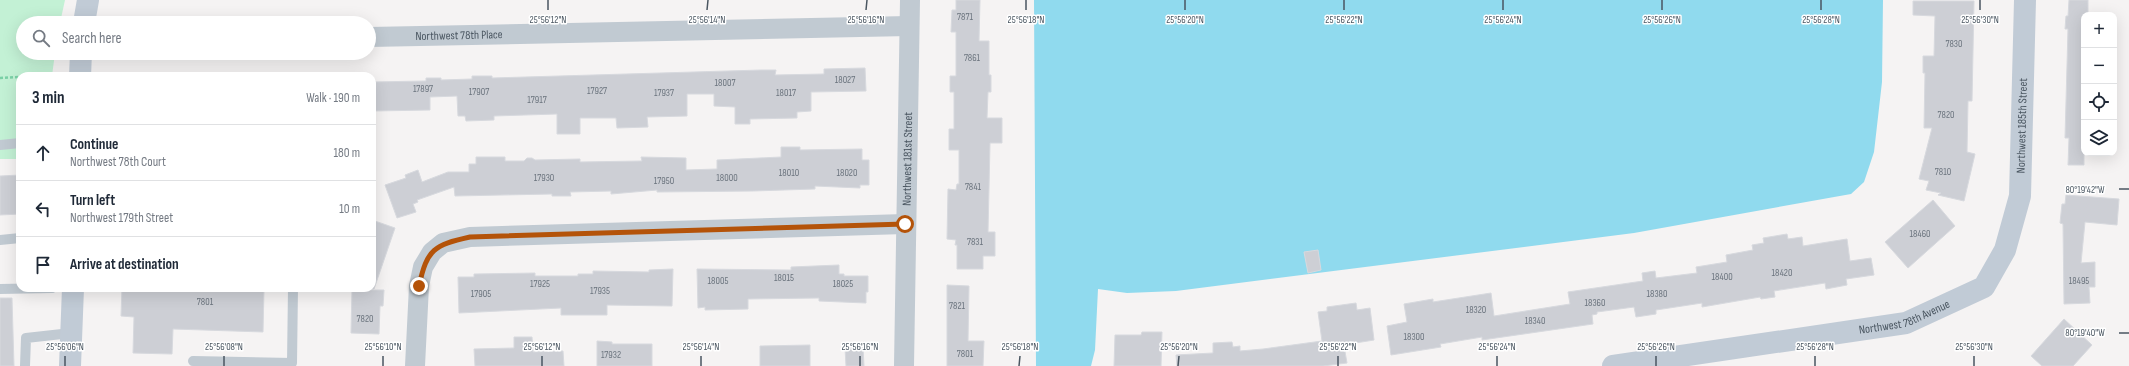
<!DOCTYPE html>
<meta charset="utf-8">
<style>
body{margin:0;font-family:"Sofia Sans Condensed",sans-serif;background:#f2f2f3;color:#1f2937}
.controls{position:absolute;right:12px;top:12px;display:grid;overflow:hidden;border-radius:8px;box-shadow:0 4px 16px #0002}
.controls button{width:36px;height:36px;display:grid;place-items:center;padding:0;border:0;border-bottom:1px solid #e0e1e3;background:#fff;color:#1f2937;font:20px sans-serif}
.stop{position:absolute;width:12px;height:12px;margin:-9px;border:3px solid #b45309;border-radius:50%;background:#fff}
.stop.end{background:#b45309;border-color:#fff;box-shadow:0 1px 4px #0008}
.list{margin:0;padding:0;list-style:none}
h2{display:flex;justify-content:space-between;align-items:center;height:52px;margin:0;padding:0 16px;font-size:17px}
h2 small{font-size:13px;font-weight:400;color:#747a83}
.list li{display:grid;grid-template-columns:26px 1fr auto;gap:12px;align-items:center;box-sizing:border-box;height:56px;padding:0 16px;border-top:1px solid #e0e1e3}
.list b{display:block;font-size:15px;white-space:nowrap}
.list p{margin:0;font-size:13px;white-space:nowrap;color:#747a83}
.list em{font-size:13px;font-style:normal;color:#747a83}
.icon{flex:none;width:22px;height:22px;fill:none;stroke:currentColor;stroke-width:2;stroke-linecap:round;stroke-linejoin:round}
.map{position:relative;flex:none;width:2129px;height:366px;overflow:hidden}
.search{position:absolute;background:#fff;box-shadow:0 4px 16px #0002;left:16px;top:16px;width:360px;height:44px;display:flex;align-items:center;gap:10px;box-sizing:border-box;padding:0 14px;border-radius:22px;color:#747a83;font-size:15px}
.panel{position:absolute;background:#fff;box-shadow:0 4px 16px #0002;left:16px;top:72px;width:360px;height:220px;border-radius:12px}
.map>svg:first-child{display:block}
</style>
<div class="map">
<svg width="2129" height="366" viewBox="0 0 2129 366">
<rect width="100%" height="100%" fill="#f5f3f3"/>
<path fill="#c3f1d5" d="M 0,0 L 65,0 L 60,23 L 23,23 L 23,53 L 55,53 L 52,76 L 20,76 L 20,159 L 0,159 Z"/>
<path fill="#90daee" d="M 1034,0 L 1883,0 L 1882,82 L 1874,152 L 1864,182 L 1851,194 L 1634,233 L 1176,291 L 1127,293 L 1098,289 L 1095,350 L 1091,366 L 1036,366 Z"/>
<g fill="#cdcfd5" stroke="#d7d9de">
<path d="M 956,0 L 980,0 L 979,41 L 989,41 L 989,75 L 991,75 L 991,92 L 988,92 L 987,118 L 1002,118 L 1002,143 L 990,143 L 988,232 L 995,232 L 995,256 L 983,256 L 983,269 L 957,269 L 957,245 L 955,245 L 956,240 L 947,239 L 948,189 L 956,190 L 957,184 L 959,184 L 959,150 L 949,150 L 949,129 L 954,129 L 954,92 L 950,92 L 950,76 L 956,76 L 956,32 L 951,32 L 952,10 L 956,10 Z"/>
<path d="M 2069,0 L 2088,0 L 2088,15 L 2084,15 L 2084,165 L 2068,165 L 2069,138 L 2065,138 L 2068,29 L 2065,29 L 2066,16 L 2068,16 Z"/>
<path d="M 1913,1 L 1974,1 L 1972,101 L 1968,101 L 1967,152 L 1975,154 L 1964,201 L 1938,195 L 1941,193 L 1926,190 L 1929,181 L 1919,179 L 1932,128 L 1924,128 L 1925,73 L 1923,73 L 1923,56 L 1934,56 L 1935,16 L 1913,15 Z"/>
<path d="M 865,68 L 866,91 L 811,92 L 811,111 L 797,112 L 797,118 L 750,119 L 750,124 L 735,124 L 735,107 L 714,106 L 714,94 L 687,94 L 687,116 L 647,117 L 648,127 L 617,128 L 616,118 L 580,118 L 580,134 L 557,134 L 557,114 L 494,116 L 494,120 L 466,121 L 465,116 L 458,116 L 457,96 L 430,97 L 430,110 L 372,111 L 372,82 L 426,81 L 426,78 L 441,78 L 441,80 L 472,79 L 472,76 L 492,76 L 492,78 L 761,70 L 776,70 L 775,75 L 824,74 L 824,69 Z"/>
<path d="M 781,147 L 800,147 L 800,150 L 862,149 L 862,160 L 869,160 L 869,185 L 860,185 L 860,188 L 815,186 L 815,189 L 753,191 L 657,192 L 657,190 L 611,194 L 611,191 L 570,192 L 571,196 L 552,196 L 552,194 L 455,196 L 454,187 L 417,200 L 418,202 L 413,204 L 416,212 L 397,218 L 385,185 L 406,178 L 405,175 L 418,170 L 422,182 L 448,172 L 469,172 L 469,164 L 476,164 L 476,157 L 505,157 L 505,161 L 524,161 L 527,158 L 532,158 L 535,160 L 580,159 L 580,162 L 642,161 L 641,157 L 686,158 L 686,170 L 717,169 L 717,160 L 781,157 Z"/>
<path d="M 20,175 L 20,214 L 0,215 L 0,176 Z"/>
<path d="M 2066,195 L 2119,199 L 2117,225 L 2085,222 L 2081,263 L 2095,262 L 2095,287 L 2089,287 L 2090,303 L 2064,304 L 2063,224 L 2060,223 L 2062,204 L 2065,204 Z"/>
<path d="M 1933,200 L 1955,226 L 1908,268 L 1885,242 Z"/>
<path d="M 372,220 L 395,228 L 374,289 L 372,289 Z"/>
<path d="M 1787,234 L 1788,239 L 1802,237 L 1803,246 L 1847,239 L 1850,261 L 1871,258 L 1874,275 L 1846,279 L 1847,285 L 1826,289 L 1825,283 L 1774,291 L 1775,297 L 1761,299 L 1760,297 L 1702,307 L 1702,303 L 1656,310 L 1656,314 L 1636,317 L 1634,307 L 1597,312 L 1597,314 L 1592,315 L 1593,324 L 1482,340 L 1482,337 L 1440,344 L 1441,347 L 1391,355 L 1387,326 L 1407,322 L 1404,304 L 1433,299 L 1433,302 L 1491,293 L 1494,316 L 1570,304 L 1568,292 L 1643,281 L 1642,273 L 1655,271 L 1656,278 L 1697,273 L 1696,267 L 1727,262 L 1726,255 L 1753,250 L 1752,245 L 1764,243 L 1763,238 Z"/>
<path d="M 1318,250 L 1321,270 L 1308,273 L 1304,252 Z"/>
<path d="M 839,265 L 839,274 L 844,274 L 844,276 L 868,276 L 868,292 L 866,292 L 866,303 L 819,301 L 819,298 L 748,299 L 748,309 L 705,310 L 705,307 L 698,308 L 697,269 L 791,270 L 791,267 Z"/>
<path d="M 673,269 L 672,306 L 607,305 L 607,315 L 561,315 L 561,308 L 459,313 L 458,277 L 474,277 L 474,274 L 535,273 L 535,276 L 578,276 L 578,274 L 593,274 L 593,271 L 649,272 L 649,270 Z"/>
<path d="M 947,285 L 969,286 L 968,341 L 984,341 L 983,366 L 947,366 Z"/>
<path d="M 122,288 L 264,288 L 263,332 L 173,329 L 172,354 L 133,353 L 134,317 L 121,316 Z"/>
<path d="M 352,290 L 384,290 L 383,306 L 380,306 L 379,334 L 351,333 Z"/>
<path d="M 0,298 L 12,298 L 14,366 L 0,366 Z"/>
<path d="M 1356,303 L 1357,310 L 1370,308 L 1374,340 L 1349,344 L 1349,346 L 1344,346 L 1347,363 L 1323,366 L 1177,366 L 1176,355 L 1213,353 L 1213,343 L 1232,342 L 1233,347 L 1240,346 L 1240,351 L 1263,349 L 1322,341 L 1318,312 L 1327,311 L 1327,307 Z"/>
<path d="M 2064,319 L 2092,345 L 2073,366 L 2042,366 L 2031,356 Z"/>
<path d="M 1142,332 L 1162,332 L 1161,366 L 1114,366 L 1115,335 L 1141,335 Z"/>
<path d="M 514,337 L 532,337 L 533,352 L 563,351 L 564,366 L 475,366 L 474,349 L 514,348 Z"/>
<path d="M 597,341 L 612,342 L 612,344 L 652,344 L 652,366 L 597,366 Z"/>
<path d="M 810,345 L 810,366 L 760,366 L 760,346 Z"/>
<path d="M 863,347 L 864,366 L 846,366 L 845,348 Z"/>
</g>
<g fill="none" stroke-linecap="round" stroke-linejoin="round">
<path stroke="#7ad0a6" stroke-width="2.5" stroke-dasharray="3 2" stroke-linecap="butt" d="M 0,78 L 20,77"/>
<g stroke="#c1cad2" stroke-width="10">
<path d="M 0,145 L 20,143"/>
<path d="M 0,240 L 20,238"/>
<path d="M 0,289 L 52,288"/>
<path d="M 193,361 L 292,363 L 293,288"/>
<path d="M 25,366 L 26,338 L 71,333"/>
</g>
<g stroke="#c1cad2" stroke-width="20">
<path id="s1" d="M 369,37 L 909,26"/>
<path d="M 415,366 L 419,286 L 423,267 L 432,252 L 443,243 L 470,237 L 905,224"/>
<path id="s2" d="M 904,366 L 910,0"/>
</g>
<g stroke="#c1cbd6" stroke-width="22">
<path d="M 84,23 L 88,0"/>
<path d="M 80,76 L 81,53"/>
<path d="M 70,366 L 73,288"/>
<path id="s3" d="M 1613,366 L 1906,323 L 1984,287 L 2005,250 L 2020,196 L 2025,0"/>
</g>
</g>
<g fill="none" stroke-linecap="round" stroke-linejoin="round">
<path stroke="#b45309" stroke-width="5" d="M 419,286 C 427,249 434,245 470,237 L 905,224"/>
</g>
<path fill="none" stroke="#4a5661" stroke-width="1.5" d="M 548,10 L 548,0M 707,10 L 708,0M 866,10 L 867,0M 1026,10 L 1026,0M 1185,10 L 1185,0M 1344,10 L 1344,0M 1503,10 L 1503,0M 1662,10 L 1662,0M 1821,10 L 1821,0M 1980,10 L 1980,0M 2119,189 L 2129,189M 2119,333 L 2129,333M 65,366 L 65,356M 224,366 L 224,356M 383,366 L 383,356M 542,366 L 542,356M 701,366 L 701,356M 860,366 L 860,356M 1019,366 L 1020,356M 1178,366 L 1179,356M 1338,366 L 1338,356M 1497,366 L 1497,356M 1656,366 L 1656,356M 1815,366 L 1815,356M 1974,366 L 1974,356"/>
<g text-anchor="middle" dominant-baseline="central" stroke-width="3" stroke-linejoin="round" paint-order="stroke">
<g font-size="10" fill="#6b747e">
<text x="965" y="17">7871</text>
<text x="1954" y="44">7830</text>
<text x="972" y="58">7861</text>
<text x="845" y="80">18027</text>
<text x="725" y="83">18007</text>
<text x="423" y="89">17897</text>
<text x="597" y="91">17927</text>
<text x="479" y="92">17907</text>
<text x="664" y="93">17937</text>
<text x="786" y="93">18017</text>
<text x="537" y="100">17917</text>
<text x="1946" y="115">7820</text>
<text x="1943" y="172">7810</text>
<text x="789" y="173">18010</text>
<text x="847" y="173">18020</text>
<text x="544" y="178">17930</text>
<text x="727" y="178">18000</text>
<text x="664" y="181">17950</text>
<text x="973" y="187">7841</text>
<text x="1920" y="234">18460</text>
<text x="975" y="242">7831</text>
<text x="1782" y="273">18420</text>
<text x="1722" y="277">18400</text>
<text x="784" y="278">18015</text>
<text x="718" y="281">18005</text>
<text x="2079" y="281">18495</text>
<text x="540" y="284">17925</text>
<text x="843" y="284">18025</text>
<text x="600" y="291">17935</text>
<text x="481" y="294">17905</text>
<text x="1657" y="294">18380</text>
<text x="205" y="302">7801</text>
<text x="1595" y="303">18360</text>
<text x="957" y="306">7821</text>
<text x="1476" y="310">18320</text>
<text x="365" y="319">7820</text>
<text x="1535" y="321">18340</text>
<text x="1414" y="337">18300</text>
<text x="965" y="354">7801</text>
<text x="611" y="355">17932</text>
</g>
<g font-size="12" fill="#4a5661" stroke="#fff">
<text stroke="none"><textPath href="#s1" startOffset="90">Northwest 78th Place</textPath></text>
<text stroke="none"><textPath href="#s3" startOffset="551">Northwest 185th Street</textPath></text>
<text stroke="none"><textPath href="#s2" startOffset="207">Northwest 181st Street</textPath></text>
<text stroke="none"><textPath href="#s3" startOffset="296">Northwest 78th Avenue</textPath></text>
</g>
</g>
<g font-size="10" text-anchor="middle" fill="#4a5661" stroke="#fff" stroke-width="3" stroke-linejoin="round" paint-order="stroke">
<text x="548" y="23">25°56'12"N</text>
<text x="707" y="23">25°56'14"N</text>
<text x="866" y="23">25°56'16"N</text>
<text x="1026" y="23">25°56'18"N</text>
<text x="1185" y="23">25°56'20"N</text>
<text x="1344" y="23">25°56'22"N</text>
<text x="1503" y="23">25°56'24"N</text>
<text x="1662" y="23">25°56'26"N</text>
<text x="1821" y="23">25°56'28"N</text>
<text x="1980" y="23">25°56'30"N</text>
<text x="2085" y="193">80°19'42"W</text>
<text x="2085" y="336">80°19'40"W</text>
<text x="65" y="350">25°56'06"N</text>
<text x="224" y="350">25°56'08"N</text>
<text x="383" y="350">25°56'10"N</text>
<text x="542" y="350">25°56'12"N</text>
<text x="701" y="350">25°56'14"N</text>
<text x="860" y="350">25°56'16"N</text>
<text x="1020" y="350">25°56'18"N</text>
<text x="1179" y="350">25°56'20"N</text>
<text x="1338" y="350">25°56'22"N</text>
<text x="1497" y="350">25°56'24"N</text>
<text x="1656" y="350">25°56'26"N</text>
<text x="1815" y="350">25°56'28"N</text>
<text x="1974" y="350">25°56'30"N</text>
</g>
</svg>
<div class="controls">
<button>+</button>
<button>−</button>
<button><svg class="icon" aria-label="locate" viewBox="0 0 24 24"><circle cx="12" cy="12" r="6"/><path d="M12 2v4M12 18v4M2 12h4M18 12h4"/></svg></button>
<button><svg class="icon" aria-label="layers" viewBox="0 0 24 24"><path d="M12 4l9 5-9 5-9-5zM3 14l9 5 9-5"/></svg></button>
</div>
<div class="stop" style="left:905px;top:224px"></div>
<div class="stop end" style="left:419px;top:286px"></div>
<div class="search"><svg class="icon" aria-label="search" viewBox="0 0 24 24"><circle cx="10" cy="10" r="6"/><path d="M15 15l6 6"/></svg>Search here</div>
<section class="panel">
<h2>3 min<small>Walk · 190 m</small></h2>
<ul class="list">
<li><svg class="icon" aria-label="ahead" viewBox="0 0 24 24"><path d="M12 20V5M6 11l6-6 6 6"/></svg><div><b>Continue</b><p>Northwest 78th Court</p></div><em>180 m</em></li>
<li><svg class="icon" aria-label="left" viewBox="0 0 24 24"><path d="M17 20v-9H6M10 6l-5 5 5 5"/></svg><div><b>Turn left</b><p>Northwest 179th Street</p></div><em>10 m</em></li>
<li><svg class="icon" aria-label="arrive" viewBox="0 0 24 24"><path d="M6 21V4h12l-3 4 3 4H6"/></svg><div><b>Arrive at destination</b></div></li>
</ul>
</section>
</div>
